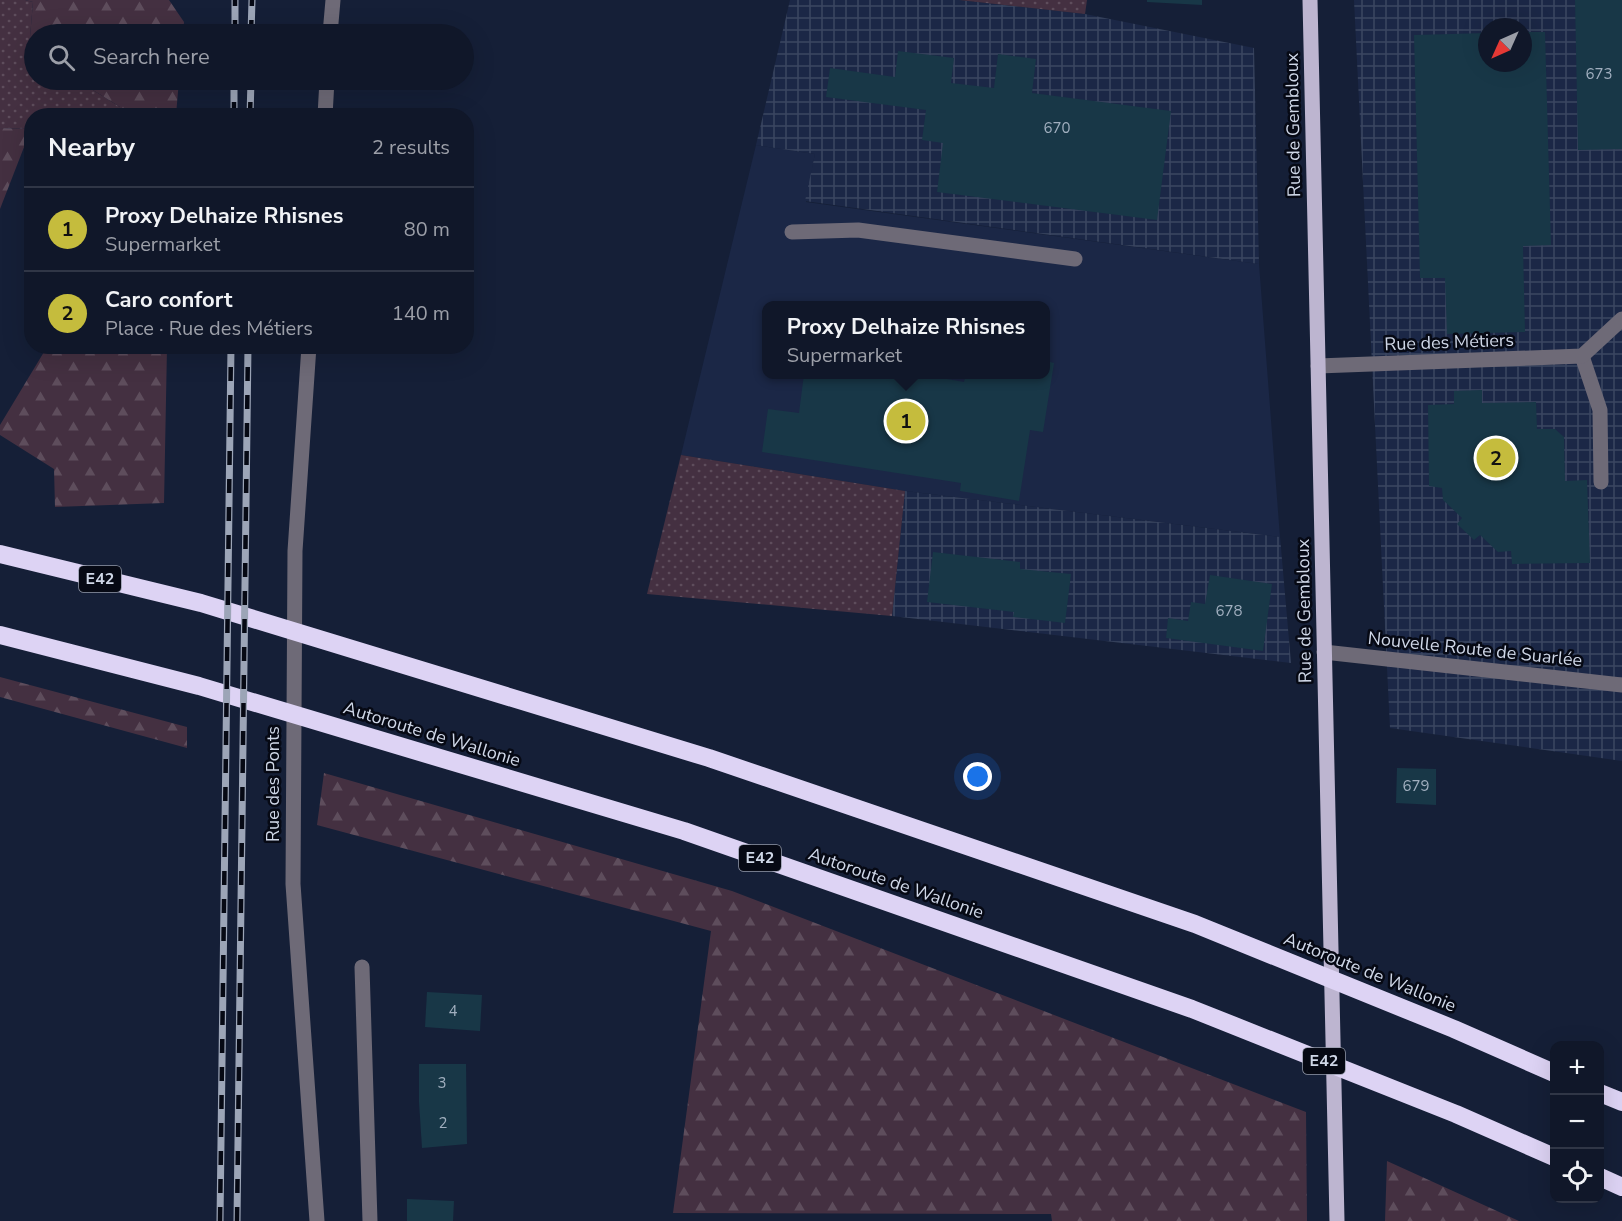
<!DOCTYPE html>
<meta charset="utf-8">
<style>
body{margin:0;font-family:"Nunito Sans",sans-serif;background:#192031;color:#f1f3f6}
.controls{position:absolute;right:18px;bottom:18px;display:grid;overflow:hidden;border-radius:12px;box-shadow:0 6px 24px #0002}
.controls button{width:54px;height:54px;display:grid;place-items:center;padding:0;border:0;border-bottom:2px solid #303646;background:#101729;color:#f1f3f6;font:30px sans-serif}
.compass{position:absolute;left:1478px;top:18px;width:54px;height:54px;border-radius:50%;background:#101729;box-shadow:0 6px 24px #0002;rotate:225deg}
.you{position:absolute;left:978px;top:777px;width:21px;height:21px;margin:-15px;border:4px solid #fff;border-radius:50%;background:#1a73e8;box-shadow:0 0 0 9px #1a73e833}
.badge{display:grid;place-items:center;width:39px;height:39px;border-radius:50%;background:#c5bc3d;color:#111;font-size:20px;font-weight:700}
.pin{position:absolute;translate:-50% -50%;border:3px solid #fff;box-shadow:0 2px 6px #0006}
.popup{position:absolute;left:762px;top:301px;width:288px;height:78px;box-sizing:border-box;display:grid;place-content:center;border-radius:12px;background:#101729;filter:drop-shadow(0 2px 4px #0005);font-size:20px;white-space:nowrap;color:#9c9fa8}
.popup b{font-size:22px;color:#f1f3f6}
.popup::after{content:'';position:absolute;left:50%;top:100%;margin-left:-12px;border:12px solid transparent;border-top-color:#101729}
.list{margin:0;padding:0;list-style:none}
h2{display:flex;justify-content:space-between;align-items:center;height:78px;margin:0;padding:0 24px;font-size:26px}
h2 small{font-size:20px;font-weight:400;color:#9c9fa8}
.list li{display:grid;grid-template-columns:39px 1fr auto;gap:18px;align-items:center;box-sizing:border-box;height:84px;padding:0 24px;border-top:2px solid #303646}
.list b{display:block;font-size:22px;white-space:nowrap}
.list p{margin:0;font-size:20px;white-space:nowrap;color:#9c9fa8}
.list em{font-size:20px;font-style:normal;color:#9c9fa8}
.icon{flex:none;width:33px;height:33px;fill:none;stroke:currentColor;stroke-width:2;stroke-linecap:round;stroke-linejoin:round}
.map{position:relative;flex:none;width:1622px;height:1221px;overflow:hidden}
.search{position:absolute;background:#101729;box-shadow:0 6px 24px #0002;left:24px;top:24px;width:450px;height:66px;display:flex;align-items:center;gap:15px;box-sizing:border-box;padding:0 21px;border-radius:33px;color:#9c9fa8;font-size:22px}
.panel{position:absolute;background:#101729;box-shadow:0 6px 24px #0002;left:24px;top:108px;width:450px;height:246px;border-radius:24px}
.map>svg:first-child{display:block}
</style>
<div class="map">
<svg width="1622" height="1221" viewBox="0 0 1622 1221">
<defs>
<pattern id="industrial-grid" width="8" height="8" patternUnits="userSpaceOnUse" patternTransform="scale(1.5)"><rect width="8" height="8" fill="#1b2746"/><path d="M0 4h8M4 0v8" fill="none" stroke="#3b4661"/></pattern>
<pattern id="grass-dots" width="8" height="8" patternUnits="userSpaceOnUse" patternTransform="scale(1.5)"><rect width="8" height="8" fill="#443041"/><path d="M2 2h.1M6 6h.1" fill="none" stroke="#5e4d5c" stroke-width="1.8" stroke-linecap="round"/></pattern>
<pattern id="forest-firs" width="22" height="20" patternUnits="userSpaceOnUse" patternTransform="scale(1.5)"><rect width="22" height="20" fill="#443041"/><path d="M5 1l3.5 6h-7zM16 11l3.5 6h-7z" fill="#5e4d5c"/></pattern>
</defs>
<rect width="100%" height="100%" fill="#151f37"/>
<path fill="#1b2746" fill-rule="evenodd" d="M 756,145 L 815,154 L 806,202 L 1259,264 L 1280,537 L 905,491 L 681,455 ZM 766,306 L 1046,306 L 1046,374 L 766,374 Z"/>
<g fill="url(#industrial-grid)" fill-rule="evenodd">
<path d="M 790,0 L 959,0 L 1085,14 L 1254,48 L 1259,264 L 805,201 L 815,154 L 756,145 Z"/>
<path d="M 1354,0 L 1622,0 L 1622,761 L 1390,728 ZM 1487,27 L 1523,27 L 1523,63 L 1487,63 Z"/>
<path d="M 905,491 L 1280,537 L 1291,663 L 892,616 Z"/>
</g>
<g fill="url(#grass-dots)">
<path d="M 0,0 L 25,0 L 33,2 L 29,49 L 34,53 L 34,80 L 77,80 L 120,107 L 119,115 L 32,116 L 31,129 L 0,128 Z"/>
<path d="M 959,0 L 1087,0 L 1085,14 Z"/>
<path d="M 681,455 L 905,491 L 892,616 L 647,594 Z"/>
</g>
<g fill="url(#forest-firs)">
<path d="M 25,0 L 169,0 L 184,22 L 183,34 L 34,34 L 34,53 L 29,49 L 33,2 Z"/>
<path d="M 77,80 L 179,80 L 176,115 L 119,115 L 120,107 Z"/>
<path d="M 0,128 L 31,129 L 32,144 L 26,142 L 0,209 Z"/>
<path d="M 47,347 L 167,347 L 164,503 L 55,507 L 54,469 L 0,435 L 0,425 Z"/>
<path d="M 0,677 L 187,727 L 187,748 L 0,697 Z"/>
<path d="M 324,773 L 732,891 L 1306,1112 L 1307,1221 L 1052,1221 L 1051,1214 L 673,1213 L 711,931 L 317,825 Z"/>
<path d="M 1387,1161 L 1519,1221 L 1385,1221 Z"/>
</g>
<g fill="#183747">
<path d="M 1147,0 L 1202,0 L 1202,5 L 1147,2 Z"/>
<path d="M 1575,0 L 1622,0 L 1622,149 L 1578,150 Z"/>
<path d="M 1523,32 L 1545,32 L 1551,245 L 1523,246 L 1525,332 L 1447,334 L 1445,278 L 1420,278 L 1414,35 L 1487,33 L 1487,63 L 1523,63 Z"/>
<path d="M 898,51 L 954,58 L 951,83 L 994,88 L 998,54 L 1036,59 L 1032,93 L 1171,111 L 1157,220 L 937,192 L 943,143 L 922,140 L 926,110 L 826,97 L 830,68 L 895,77 Z"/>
<path d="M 1046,361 L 1054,363 L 1043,432 L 1030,430 L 1019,501 L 960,491 L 961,483 L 762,452 L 768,409 L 799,413 L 804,374 L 919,374 L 964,382 L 966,374 L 1046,374 Z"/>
<path d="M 1482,390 L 1482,403 L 1536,402 L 1537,429 L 1555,429 L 1564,437 L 1565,481 L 1587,480 L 1590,563 L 1512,564 L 1511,551 L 1498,552 L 1480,535 L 1474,540 L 1457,524 L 1462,518 L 1443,500 L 1442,488 L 1429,486 L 1428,405 L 1454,404 L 1454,391 Z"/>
<path d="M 933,552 L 1020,562 L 1020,569 L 1071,574 L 1065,623 L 1013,617 L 1014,612 L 927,602 Z"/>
<path d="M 1210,575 L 1272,584 L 1263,651 L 1166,638 L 1168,618 L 1188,621 L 1191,602 L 1205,604 Z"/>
<path d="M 1397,768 L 1436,769 L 1436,805 L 1396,803 Z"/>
<path d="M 427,992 L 482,995 L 480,1031 L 425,1027 Z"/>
<path d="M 419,1064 L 466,1064 L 467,1144 L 422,1148 L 419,1102 Z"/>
<path d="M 407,1199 L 454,1201 L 453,1221 L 407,1221 Z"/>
</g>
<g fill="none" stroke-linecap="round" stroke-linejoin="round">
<g stroke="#6e6a77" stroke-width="15">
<path d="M 330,34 L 333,0"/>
<path d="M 325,116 L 327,80"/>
<path d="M 792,232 L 858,230 L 1075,259"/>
<path d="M 309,346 L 295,551 L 293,884 L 317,1221"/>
<path d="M 1582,356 L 1600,410 L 1601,482"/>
<path d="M 1318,366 L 1582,356 L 1622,319"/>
<path d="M 1324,652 L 1622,685"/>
<path d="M 362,967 L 370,1221"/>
</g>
<path stroke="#bdb5d0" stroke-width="15" d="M 1310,0 L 1337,1221"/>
<g stroke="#ddd3f4" stroke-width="18">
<path d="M 0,554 L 201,603 L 709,758 L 1195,924 L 1454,1029 L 1554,1073"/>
<path d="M 0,635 L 199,686 L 684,831 L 1192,1009 L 1456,1114 L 1554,1157"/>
<path d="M 1600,1093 L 1622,1102"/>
<path d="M 1600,1177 L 1622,1187"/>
</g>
<defs>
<g id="rail">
<path d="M 235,34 L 235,0"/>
<path d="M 251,34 L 252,0"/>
<path d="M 234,116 L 234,80"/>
<path d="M 250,116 L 251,80"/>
<path d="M 220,1221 L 231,346"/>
<path d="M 237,1221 L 248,346"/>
</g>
</defs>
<use href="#rail" stroke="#9ca5b7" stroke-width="7"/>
<use href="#rail" stroke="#060914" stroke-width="4.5" stroke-dasharray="14" stroke-linecap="butt"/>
</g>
<g text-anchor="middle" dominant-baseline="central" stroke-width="5" stroke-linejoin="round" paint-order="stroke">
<g font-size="15" fill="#a1afbf">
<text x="1599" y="74">673</text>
<text x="1057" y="128">670</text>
<text x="1229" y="611">678</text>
<text x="1416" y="786">679</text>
<text x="453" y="1011">4</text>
<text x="442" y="1083">3</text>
<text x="443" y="1123">2</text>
</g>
<g fill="#060914" stroke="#9399a8" stroke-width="1.5">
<rect x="79" y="566" width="42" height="26" rx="4.5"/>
<rect x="739" y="845" width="42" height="26" rx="4.5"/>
<rect x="1303" y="1048" width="42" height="26" rx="4.5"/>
</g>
<g font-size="16" font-weight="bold" fill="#cfd7e7">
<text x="100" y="579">E42</text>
<text x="760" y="858">E42</text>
<text x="1324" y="1061">E42</text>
</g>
<g font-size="18" fill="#cfd7e7" stroke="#060914">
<text transform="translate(1293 125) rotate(-91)">Rue de Gembloux</text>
<text transform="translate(1449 342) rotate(-2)">Rue des Métiers</text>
<text transform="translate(1304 611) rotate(-91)">Rue de Gembloux</text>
<text transform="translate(1475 649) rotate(6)">Nouvelle Route de Suarlée</text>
<text transform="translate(432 734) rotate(17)">Autoroute de Wallonie</text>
<text transform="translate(273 784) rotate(-90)">Rue des Ponts</text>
<text transform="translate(896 883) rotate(19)">Autoroute de Wallonie</text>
<text transform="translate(1370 972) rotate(22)">Autoroute de Wallonie</text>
</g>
</g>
</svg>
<div class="controls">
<button>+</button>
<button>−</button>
<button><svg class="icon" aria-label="locate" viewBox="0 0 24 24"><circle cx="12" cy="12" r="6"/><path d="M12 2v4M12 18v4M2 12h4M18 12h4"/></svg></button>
</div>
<svg class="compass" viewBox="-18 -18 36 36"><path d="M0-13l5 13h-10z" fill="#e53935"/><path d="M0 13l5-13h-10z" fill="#9c9fa8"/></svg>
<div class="you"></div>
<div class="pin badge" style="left:906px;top:421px">1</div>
<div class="popup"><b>Proxy Delhaize Rhisnes</b>Supermarket</div>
<div class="pin badge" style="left:1496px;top:458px">2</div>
<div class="search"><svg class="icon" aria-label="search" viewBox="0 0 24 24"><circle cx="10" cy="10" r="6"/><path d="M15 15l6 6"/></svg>Search here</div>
<section class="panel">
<h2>Nearby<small>2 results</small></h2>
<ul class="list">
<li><span class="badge">1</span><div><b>Proxy Delhaize Rhisnes</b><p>Supermarket</p></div><em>80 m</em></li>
<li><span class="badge">2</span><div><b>Caro confort</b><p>Place · Rue des Métiers</p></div><em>140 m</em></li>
</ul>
</section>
</div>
